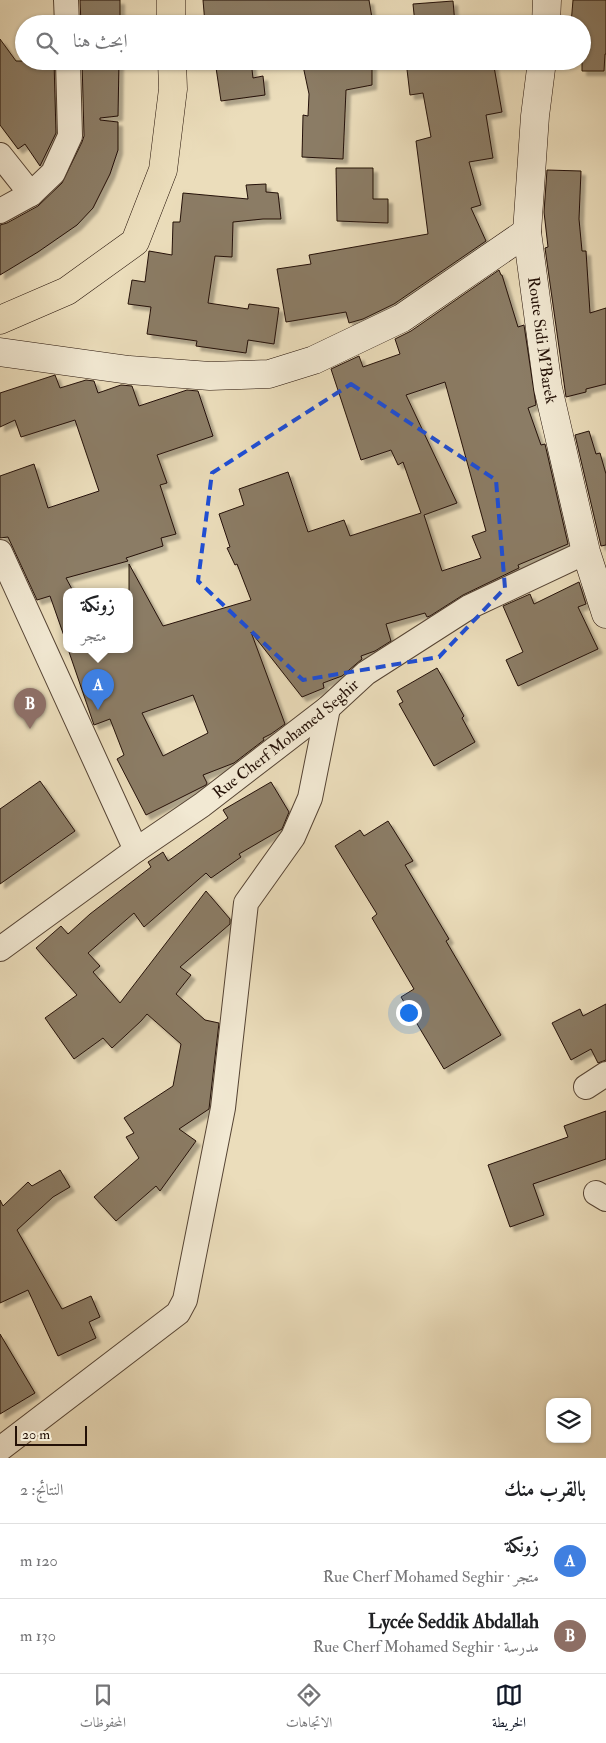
<!DOCTYPE html>
<html lang="ar">
<meta charset="utf-8">
<style>
body{margin:0;font-family:"IM FELL Double Pica",Amiri,serif;background:#f6f6f6;color:#202124;direction:rtl}
.controls{position:absolute;right:15px;bottom:15px;display:grid;overflow:hidden;border-radius:10px;box-shadow:0 1px 4px #0004}
.controls button{width:45px;height:45px;display:grid;place-items:center;padding:0;border:0;border-bottom:1px solid #e0e0e0;background:#fff;color:#202124;font:25px sans-serif}
.scale{position:absolute;left:15px;bottom:12px;width:72px;box-sizing:border-box;padding-left:5px;border:2px solid #241107;border-top:0;font-size:14px;line-height:18px;white-space:nowrap;color:#241107;-webkit-text-stroke:4px #f2e9d3;paint-order:stroke}
.you{position:absolute;left:408px;top:1012px;width:18px;height:18px;margin:-12px;border:4px solid #fff;border-radius:50%;background:#1a73e8;box-shadow:0 0 0 8px #1a73e833}
.badge{display:grid;place-items:center;width:32px;height:32px;border-radius:50%;background:#111827;color:#fff;font-size:16px;font-weight:700}
.pin{position:absolute;translate:-50% -41px;filter:drop-shadow(0 1px 2px #0008)}
.pin::after{content:'';position:absolute;top:26px;width:18px;height:15px;background:inherit;clip-path:polygon(0 0,100% 0,50% 100%)}
.popup{position:absolute;left:63px;top:588px;width:70px;height:65px;box-sizing:border-box;display:grid;place-content:center;border-radius:10px;background:#fff;filter:drop-shadow(0 1px 4px #0005);font-size:16px;white-space:nowrap;color:#757577}
.popup b{font-size:19px;color:#202124}
.popup::after{content:'';position:absolute;left:50%;top:100%;margin-left:-10px;border:10px solid transparent;border-top-color:#fff}
.list{margin:0;padding:0;list-style:none}
h2{display:flex;justify-content:space-between;align-items:center;height:65px;margin:0;padding:0 20px;font-size:21px}
h2 small{font-size:16px;font-weight:400;color:#757577}
.list li{display:grid;grid-template-columns:32px 1fr auto;gap:15px;align-items:center;box-sizing:border-box;height:75px;padding:0 20px;border-top:1px solid #e0e0e0}
.list b{display:block;font-size:19px;white-space:nowrap}
.list p{margin:0;font-size:16px;white-space:nowrap;color:#757577}
.list em{font-size:16px;font-style:normal;color:#757577}
.icon{flex:none;width:28px;height:28px;fill:none;stroke:currentColor;stroke-width:2;stroke-linecap:round;stroke-linejoin:round}
.map{position:relative;flex:none;width:606px;height:1458px;overflow:hidden;direction:ltr}
.search{position:absolute;background:#fff;box-shadow:0 1px 4px #0004;left:15px;right:15px;top:15px;height:55px;display:flex;align-items:center;gap:12px;box-sizing:border-box;padding:0 18px;border-radius:28px;color:#757577;font-size:19px}
.sheet{height:215px;background:#fff}
nav{display:flex;justify-content:space-around;align-items:center;box-sizing:border-box;height:70px;border-top:1px solid #e0e0e0;background:#fff;font-size:14px;color:#757577}
nav a{display:grid;justify-items:center;gap:2px}
nav .on{color:#111827}
.map>svg:first-child{display:block}
</style>
<div class="map">
<svg width="606" height="1458" viewBox="0 0 606 1458">
<defs>
<filter id="shadow"><feDropShadow dx="4.5" dy="4.5" stdDeviation="1" flood-color="#0004"/></filter>
</defs>
<rect width="100%" height="100%" fill="#ebddbb"/>
<filter id="stains"><feTurbulence type="fractalNoise" baseFrequency=".004" numOctaves="4"/><feColorMatrix values="0 0 0 0 .2 0 0 0 0 .09 0 0 0 0 .02 0 0 0 .5 -.17"/></filter>
<radialGradient id="worn" r=".72"><stop offset=".6" stop-color="#630" stop-opacity="0"/><stop offset="1" stop-color="#630" stop-opacity=".3"/></radialGradient>
<g fill="#8b7b65" stroke="#241107" fill-rule="evenodd" filter="url(#shadow)">
<path d="M 80,0 L 120,0 L 120,24 L 81,24 Z"/>
<path d="M 203,0 L 369,0 L 373,24 L 326,24 L 325,18 L 304,24 L 205,24 Z"/>
<path d="M 573,0 L 606,0 L 606,54 L 605,54 L 604,71 L 582,71 L 582,24 L 571,24 Z"/>
<path d="M 453,1 L 455,24 L 415,24 L 413,4 Z"/>
<path d="M 0,39 L 16,61 L 54,61 L 56,133 L 40,166 L 25,144 L 18,149 L 0,125 Z"/>
<path d="M 82,61 L 119,61 L 118,116 L 100,118 L 100,120 L 118,122 L 118,150 L 110,174 L 93,208 L 77,225 L 38,252 L 0,275 L 0,225 L 7,223 L 38,206 L 62,183 L 82,142 L 84,136 Z"/>
<path d="M 215,61 L 251,61 L 253,78 L 263,76 L 265,95 L 221,101 Z"/>
<path d="M 302,61 L 372,61 L 372,85 L 346,90 L 343,159 L 302,157 L 303,115 L 308,116 L 309,94 Z"/>
<path d="M 406,61 L 493,61 L 502,112 L 486,115 L 493,158 L 469,162 L 481,205 L 471,208 L 486,241 L 394,304 L 363,319 L 349,323 L 346,312 L 286,322 L 277,269 L 311,264 L 309,255 L 428,234 L 416,141 L 431,137 L 423,93 L 410,95 Z"/>
<path d="M 336,168 L 373,168 L 373,199 L 388,199 L 388,223 L 337,221 Z"/>
<path d="M 547,170 L 581,171 L 579,219 L 582,251 L 586,251 L 590,313 L 606,308 L 606,384 L 586,389 L 586,392 L 566,397 L 545,248 L 548,247 L 544,212 Z"/>
<path d="M 266,184 L 266,192 L 278,193 L 281,219 L 263,219 L 233,222 L 232,257 L 215,256 L 208,303 L 248,309 L 249,304 L 279,308 L 274,344 L 248,340 L 246,353 L 196,346 L 197,341 L 147,334 L 151,307 L 128,304 L 132,280 L 145,282 L 149,251 L 172,255 L 173,222 L 180,222 L 183,193 L 248,199 L 246,185 Z"/>
<path d="M 499,270 L 501,275 L 502,275 L 518,327 L 524,325 L 536,405 L 528,408 L 541,445 L 545,444 L 568,544 L 518,565 L 519,568 L 463,595 L 430,616 L 427,617 L 425,613 L 386,624 L 391,641 L 375,651 L 361,656 L 362,659 L 342,676 L 323,683 L 324,688 L 302,697 L 251,632 L 285,724 L 271,734 L 263,738 L 264,740 L 234,763 L 203,775 L 207,783 L 206,785 L 146,815 L 117,759 L 124,755 L 110,719 L 94,725 L 68,649 L 129,649 L 129,564 L 163,626 L 251,600 L 237,564 L 235,565 L 227,548 L 230,547 L 219,514 L 244,505 L 239,489 L 288,472 L 308,532 L 344,520 L 350,536 L 421,513 L 403,462 L 398,465 L 391,450 L 361,460 L 331,369 L 359,356 L 363,367 L 400,354 L 395,339 L 411,331 ZM 445,382 L 486,531 L 472,536 L 481,558 L 442,571 L 424,515 L 457,503 L 406,395 ZM 193,695 L 208,733 L 163,756 L 142,713 Z"/>
<path d="M 55,375 L 60,388 L 86,380 L 94,381 L 98,393 L 121,385 L 132,386 L 139,406 L 187,390 L 198,391 L 213,436 L 157,455 L 167,483 L 160,485 L 176,534 L 161,538 L 163,546 L 126,558 L 128,561 L 66,578 L 73,591 L 67,591 L 67,635 L 64,636 L 50,596 L 37,600 L 8,537 L 0,538 L 0,476 L 34,464 L 48,508 L 99,491 L 75,420 L 21,437 L 15,420 L 0,427 L 0,393 Z"/>
<path d="M 589,431 L 596,454 L 600,453 L 606,474 L 606,545 L 601,546 L 575,435 Z"/>
<path d="M 579,582 L 586,604 L 578,607 L 598,649 L 518,686 L 506,660 L 523,652 L 503,606 L 530,594 L 534,604 Z"/>
<path d="M 437,668 L 464,716 L 462,718 L 475,742 L 434,766 L 399,704 L 403,702 L 397,691 Z"/>
<path d="M 40,781 L 75,831 L 0,884 L 0,809 Z"/>
<path d="M 271,782 L 289,812 L 282,829 L 239,854 L 241,857 L 211,878 L 206,873 L 144,927 L 134,913 L 88,953 L 100,966 L 93,972 L 120,1003 L 206,891 L 230,919 L 230,924 L 180,967 L 191,975 L 176,994 L 205,1020 L 219,1023 L 209,1109 L 179,1129 L 196,1141 L 160,1191 L 156,1186 L 116,1221 L 94,1197 L 139,1158 L 126,1137 L 134,1133 L 124,1118 L 173,1086 L 181,1044 L 147,1014 L 141,1021 L 112,1048 L 103,1038 L 74,1059 L 45,1018 L 77,995 L 36,948 L 61,926 L 68,934 L 90,914 L 151,867 L 148,862 L 163,852 L 168,861 L 228,818 L 223,810 Z"/>
<path d="M 388,821 L 413,861 L 405,865 L 449,939 L 446,941 L 501,1035 L 444,1069 L 401,997 L 414,989 L 372,918 L 377,914 L 335,846 L 360,830 L 364,836 Z"/>
<path d="M 606,1004 L 606,1060 L 598,1063 L 591,1049 L 571,1060 L 552,1023 L 580,1009 L 583,1016 Z"/>
<path d="M 606,1111 L 606,1159 L 533,1184 L 544,1215 L 510,1227 L 488,1165 L 568,1137 L 564,1126 Z"/>
<path d="M 60,1170 L 70,1187 L 53,1197 L 17,1230 L 62,1309 L 91,1296 L 100,1317 L 89,1322 L 96,1338 L 58,1356 L 28,1290 L 0,1303 L 0,1200 L 3,1206 L 28,1182 L 32,1186 Z"/>
<path d="M 0,1334 L 35,1393 L 0,1414 Z"/>
</g>
<g fill="none" stroke-linecap="round" stroke-linejoin="round">
<defs>
<g id="street">
<path d="M 66,0 L 67,24"/>
<path d="M 0,155 L 31,194"/>
<path d="M 0,211 L 31,194 L 53,173 L 70,136 L 68,61"/>
<path d="M 0,552 L 136,850"/>
<path id="s1" d="M 0,949 L 136,850 L 202,805 L 328,708 L 366,673 L 469,607 L 586,552"/>
<path d="M 586,1087 L 606,1074"/>
<path d="M 596,1193 L 606,1199"/>
<path d="M 0,1449 L 178,1313 L 185,1300 L 223,1108 L 246,903 L 293,837 L 310,798 L 328,708"/>
</g>
<g id="secondary">
<path d="M 546,24 L 547,0"/>
<path id="s2" d="M 542,61 L 535,116 L 527,232 L 548,388 L 586,552 L 606,614"/>
<path d="M 0,352 L 129,370 L 210,376 L 269,374 L 314,360 L 402,318 L 527,232"/>
</g>
<g id="primary">
<path d="M 171,0 L 171,24"/>
<path d="M 0,320 L 67,291 L 135,242 L 163,170 L 173,89 L 172,61"/>
</g>
</defs>
<use href="#street" stroke="#564434" stroke-width="26"/>
<use href="#secondary" stroke="#241107" stroke-width="29"/>
<use href="#primary" stroke="#241107" stroke-width="29"/>
<use href="#street" stroke="#f2e9d3" stroke-width="24"/>
<use href="#secondary" stroke="#f2e9d3" stroke-width="28"/>
<use href="#primary" stroke="#ebddbb" stroke-width="28"/>
</g>
<path fill="none" stroke="#1d4ed8" stroke-width="4" stroke-dasharray="10 6" stroke-linejoin="round" d="M 351,384 L 496,480 L 505,588 L 439,657 L 303,680 L 198,581 L 212,473 Z"/>
<g text-anchor="middle" dominant-baseline="central" stroke-width="5" stroke-linejoin="round" paint-order="stroke">
<g font-size="16" fill="#241107" stroke="#f2e9d3">
<text stroke="none"><textPath href="#s2" startOffset="281">Route Sidi M'Barek</textPath></text>
<text stroke="none"><textPath href="#s1" startOffset="355">Rue Cherf Mohamed Seghir</textPath></text>
</g>
</g>
<rect width="100%" height="100%" filter="url(#stains)"/>
<rect width="100%" height="100%" fill="url(#worn)"/>
</svg>
<div class="controls">
<button><svg class="icon" aria-label="layers" viewBox="0 0 24 24"><path d="M12 4l9 5-9 5-9-5zM3 14l9 5 9-5"/></svg></button>
</div>
<div class="scale">20 m</div>
<div class="you"></div>
<div class="pin badge" style="left:98px;top:710px;background:#3f7fe0">A</div>
<div class="popup"><b>زونكة</b>متجر</div>
<div class="pin badge" style="left:30px;top:729px;background:#8d6e63">B</div>
<div class="search"><svg class="icon" aria-label="search" viewBox="0 0 24 24"><circle cx="10" cy="10" r="6"/><path d="M15 15l6 6"/></svg>ابحث هنا</div>
</div>
<section class="sheet">
<h2>بالقرب منك<small>النتائج: 2</small></h2>
<ul class="list">
<li><span class="badge" style="background:#3f7fe0">A</span><div><b>زونكة</b><p>متجر · Rue Cherf Mohamed Seghir</p></div><em>120 m</em></li>
<li><span class="badge" style="background:#8d6e63">B</span><div><b>Lycée Seddik Abdallah</b><p>مدرسة · Rue Cherf Mohamed Seghir</p></div><em>130 m</em></li>
</ul>
</section>
<nav>
<a class="on"><svg class="icon" aria-label="map" viewBox="0 0 24 24"><path d="M3 6l6-2 6 2 6-2v14l-6 2-6-2-6 2zM9 4v14M15 6v14"/></svg>الخريطة</a>
<a><svg class="icon" aria-label="directions" viewBox="0 0 24 24"><path d="M12 3l9 9-9 9-9-9zM9 14v-3h6M13 9l2 2-2 2"/></svg>الاتجاهات</a>
<a><svg class="icon" aria-label="saved" viewBox="0 0 24 24"><path d="M7 4h10v16l-5-4-5 4z"/></svg>المحفوظات</a>
</nav>
